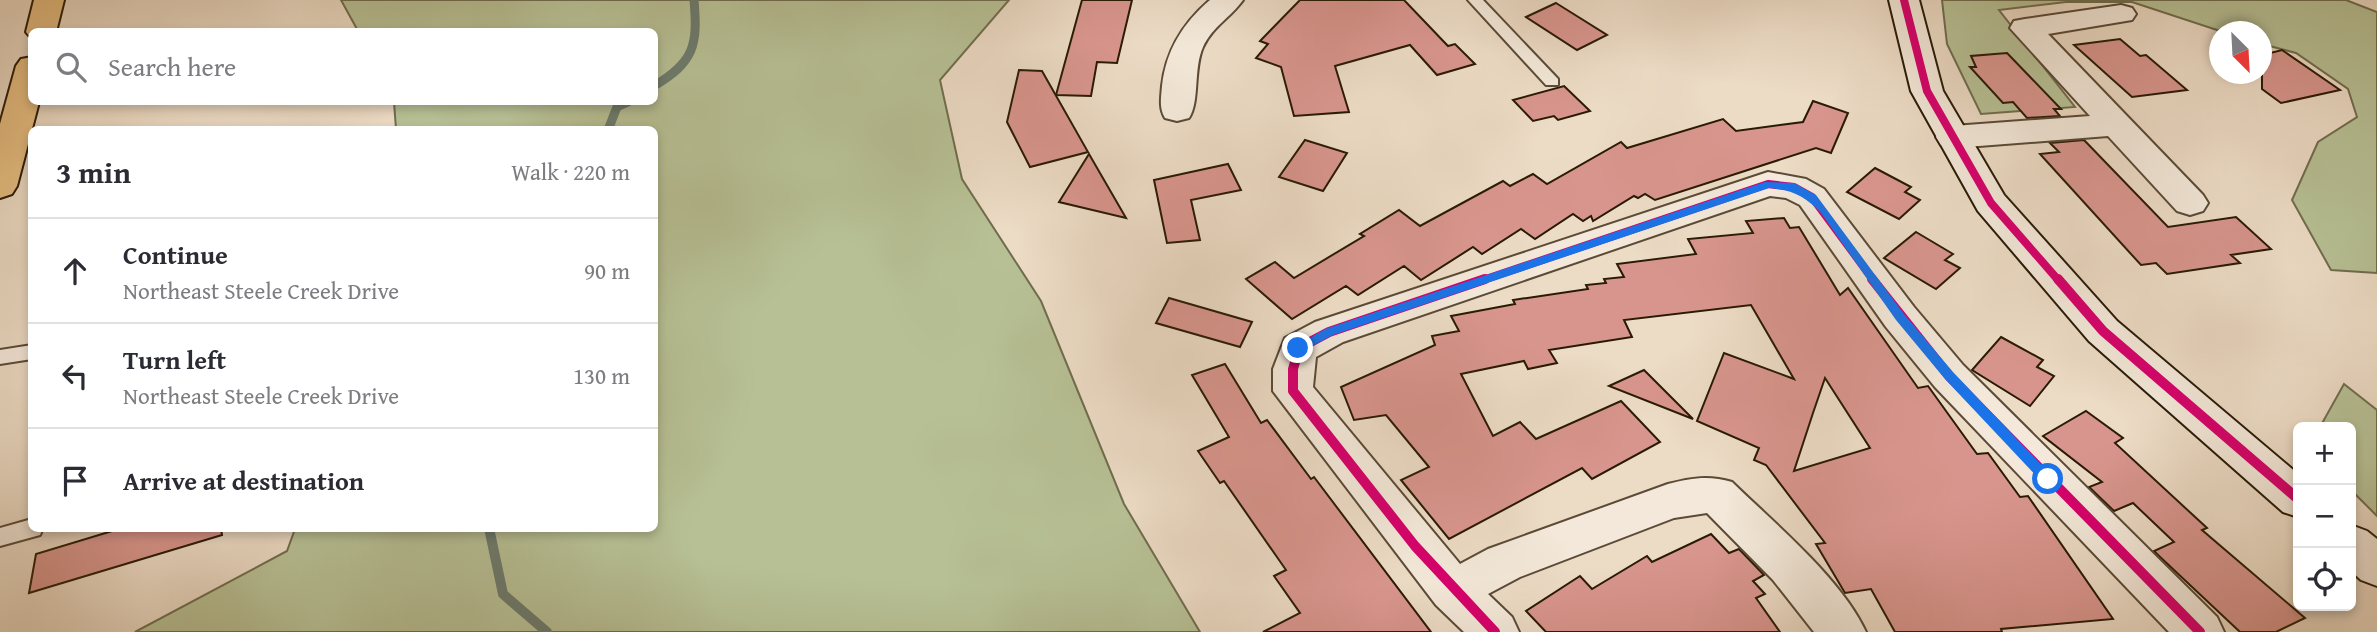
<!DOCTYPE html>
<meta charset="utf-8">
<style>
body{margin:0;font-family:"Gentium Book Plus",serif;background:#f7f7f7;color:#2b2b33}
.controls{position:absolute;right:21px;bottom:21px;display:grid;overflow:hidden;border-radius:10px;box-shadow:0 4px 10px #0003}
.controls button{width:63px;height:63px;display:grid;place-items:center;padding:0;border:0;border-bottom:2px solid #e1e1e2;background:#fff;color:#2b2b33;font:35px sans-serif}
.compass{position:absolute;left:2209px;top:21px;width:63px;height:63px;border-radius:50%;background:#fff;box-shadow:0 4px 10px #0003;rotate:156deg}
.stop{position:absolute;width:21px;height:21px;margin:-16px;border:5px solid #1a73e8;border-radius:50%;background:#fff}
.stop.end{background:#1a73e8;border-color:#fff;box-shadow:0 2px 7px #0008}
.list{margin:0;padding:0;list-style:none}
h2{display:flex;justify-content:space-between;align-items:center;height:91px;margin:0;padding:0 28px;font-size:30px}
h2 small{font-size:23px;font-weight:400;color:#7c7c81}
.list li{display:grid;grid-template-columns:46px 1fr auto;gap:21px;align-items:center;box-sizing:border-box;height:105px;padding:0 28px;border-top:2px solid #e1e1e2}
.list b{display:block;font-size:26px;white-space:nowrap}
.list p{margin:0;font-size:23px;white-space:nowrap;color:#7c7c81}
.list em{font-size:23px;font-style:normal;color:#7c7c81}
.icon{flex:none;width:38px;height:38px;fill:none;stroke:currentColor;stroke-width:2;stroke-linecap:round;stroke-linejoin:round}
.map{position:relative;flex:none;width:2377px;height:632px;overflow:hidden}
.search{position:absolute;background:#fff;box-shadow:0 4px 10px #0003;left:28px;top:28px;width:630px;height:77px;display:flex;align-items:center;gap:18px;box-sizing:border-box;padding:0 24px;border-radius:10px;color:#7c7c81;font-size:26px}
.panel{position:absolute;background:#fff;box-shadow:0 4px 10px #0003;left:28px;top:126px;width:630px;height:406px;border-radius:10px}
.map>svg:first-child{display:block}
</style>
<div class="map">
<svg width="2377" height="632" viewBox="0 0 2377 632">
<rect width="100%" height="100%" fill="#ecdbc5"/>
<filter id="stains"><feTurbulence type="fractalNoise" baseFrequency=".00286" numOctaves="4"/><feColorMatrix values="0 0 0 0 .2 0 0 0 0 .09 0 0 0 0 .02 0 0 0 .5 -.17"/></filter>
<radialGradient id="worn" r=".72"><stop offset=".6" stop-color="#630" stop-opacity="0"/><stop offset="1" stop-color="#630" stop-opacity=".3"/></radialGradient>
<g fill="#b7c095" stroke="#706d4e" stroke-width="2">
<path d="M 341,0 L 1009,0 L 940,80 L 962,179 L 1041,301 L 1124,504 L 1200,632 L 135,632 L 287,551 L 295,529 L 654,528 L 654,130 L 396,129 L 394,102 L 654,102 L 654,32 L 358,31 Z"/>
<path d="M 1942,0 L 2346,0 L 2377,12 L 2377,273 L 2331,270 L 2292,200 L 2318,142 L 2357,117 L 2348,89 L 2296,53 L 2262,44 L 2262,32 L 2220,31 L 2132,2 L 2066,2 L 1999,10 L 2075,107 L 1981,114 L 1947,44 Z"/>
<path d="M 2344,384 L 2377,410 L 2377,516 L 2351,490 L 2351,427 L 2320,427 Z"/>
</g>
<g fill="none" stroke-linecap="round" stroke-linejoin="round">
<g stroke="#6c7b6d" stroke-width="9">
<path d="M 654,86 C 694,62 698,46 694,0"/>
<path d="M 608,130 L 617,107 L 628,102"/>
</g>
<path stroke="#6c7b6d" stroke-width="10" d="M 489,528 L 503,594 L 547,632"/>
</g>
<g fill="#d8958d" stroke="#291a06" stroke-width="2" fill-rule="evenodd">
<path d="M 1082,0 L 1132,0 L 1117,63 L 1097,62 L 1091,96 L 1056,95 Z"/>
<path d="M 1300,0 L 1404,0 L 1448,46 L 1455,44 L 1475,64 L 1437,75 L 1410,45 L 1335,66 L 1349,112 L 1294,116 L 1281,67 L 1256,58 L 1268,44 L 1260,41 Z"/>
<path d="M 1556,3 L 1607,35 L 1577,50 L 1526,17 Z"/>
<path d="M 2120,39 L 2140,56 L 2146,55 L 2187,90 L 2132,97 L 2074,45 Z"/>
<path d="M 2282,50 L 2340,90 L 2281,103 L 2262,89 L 2262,55 Z"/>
<path d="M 2007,53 L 2061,109 L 2054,109 L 2060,116 L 2027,118 L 2013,102 L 2003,103 L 1970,67 L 1976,67 L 1971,56 Z"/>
<path d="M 1019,70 L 1042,71 L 1088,152 L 1030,167 L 1007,122 Z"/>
<path d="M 1564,86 L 1590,111 L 1558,120 L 1554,116 L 1533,121 L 1513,100 Z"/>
<path d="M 1813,101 L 1848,113 L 1831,153 L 1816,148 L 1655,200 L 1645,194 L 1638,198 L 1634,196 L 1593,221 L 1591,216 L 1583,221 L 1573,214 L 1535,239 L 1521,229 L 1482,254 L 1473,247 L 1421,280 L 1404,266 L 1358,295 L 1346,286 L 1292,319 L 1246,279 L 1275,262 L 1294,278 L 1364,236 L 1360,234 L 1399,210 L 1420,226 L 1503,181 L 1510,186 L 1533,174 L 1547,184 L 1621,142 L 1627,148 L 1723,119 L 1736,131 L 1803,122 Z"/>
<path d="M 1305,140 L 1347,153 L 1323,191 L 1279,177 Z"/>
<path d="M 2084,140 L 2168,227 L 2236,217 L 2271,249 L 2231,255 L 2240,263 L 2167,274 L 2156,263 L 2141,265 L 2040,154 L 2059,152 L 2050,143 Z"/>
<path d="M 1089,154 L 1126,218 L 1059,202 Z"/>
<path d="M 1228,164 L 1241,190 L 1191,200 L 1200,240 L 1167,243 L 1154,180 Z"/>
<path d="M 1875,168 L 1911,187 L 1905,192 L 1920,200 L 1899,219 L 1847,192 Z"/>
<path d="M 1784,218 L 1790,228 L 1799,227 L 1840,295 L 1848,288 L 1918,388 L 1928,386 L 1977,454 L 1988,453 L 2020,497 L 2028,496 L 2113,619 L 2001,629 L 2002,632 L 1895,632 L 1871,589 L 1845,593 L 1816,544 L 1825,543 L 1766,465 L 1754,460 L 1759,448 L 1697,421 L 1724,353 L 1794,379 L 1751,305 L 1624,320 L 1632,337 L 1549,350 L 1557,363 L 1528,369 L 1524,361 L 1461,374 L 1493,436 L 1520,422 L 1536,439 L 1621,401 L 1660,442 L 1592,479 L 1582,468 L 1449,539 L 1401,480 L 1429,467 L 1386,415 L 1354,420 L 1341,387 L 1435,345 L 1432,336 L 1459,331 L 1451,316 L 1515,304 L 1513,300 L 1588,289 L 1586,285 L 1606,283 L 1604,279 L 1624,277 L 1617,264 L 1696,254 L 1688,239 L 1753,233 L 1746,221 ZM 1825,378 L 1870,448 L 1794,471 L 1813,413 Z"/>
<path d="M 1916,232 L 1953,254 L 1945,260 L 1960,268 L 1936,289 L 1884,258 Z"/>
<path d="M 1169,298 L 1252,322 L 1240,347 L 1156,323 Z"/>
<path d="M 2001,337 L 2043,360 L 2037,367 L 2054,376 L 2030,406 L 1972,370 Z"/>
<path d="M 1225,364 L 1261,423 L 1267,420 L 1311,479 L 1314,477 L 1431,632 L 1263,632 L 1300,613 L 1274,576 L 1286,570 L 1224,481 L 1220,483 L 1198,451 L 1229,437 L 1192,375 Z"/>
<path d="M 1644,370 L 1693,419 L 1609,386 Z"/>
<path d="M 2086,411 L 2123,438 L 2115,443 L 2207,528 L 2202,530 L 2305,618 L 2276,632 L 2240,632 L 2158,555 L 2154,551 L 2174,542 L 2133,503 L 2114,511 L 2089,487 L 2102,482 L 2043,436 Z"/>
<path d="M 122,528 L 221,528 L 222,535 L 29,593 L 36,554 Z"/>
<path d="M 1711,534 L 1729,553 L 1739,549 L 1764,575 L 1753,581 L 1765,594 L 1756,598 L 1780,632 L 1546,632 L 1526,611 L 1580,576 L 1592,589 L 1647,556 L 1652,562 Z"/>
</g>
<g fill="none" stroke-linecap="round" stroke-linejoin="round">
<defs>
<g id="lane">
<path d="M 1468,0 L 1483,0 L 1558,79 L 1558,85 L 1546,85 Z"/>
<path d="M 32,345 L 32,359 L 0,364 L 0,350 Z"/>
<path d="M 32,519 L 32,528 L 43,528 L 40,535 L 0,546 L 0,528 Z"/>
</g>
<g id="street">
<path d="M 1210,0 L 1243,0 C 1231,17 1212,27 1203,47 C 1193,69 1200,101 1189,118 L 1177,121 L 1165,118 C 1159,108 1161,98 1162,86 C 1166,50 1183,23 1210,0 Z"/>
<path d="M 2121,5 L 2132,8 L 2136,14 L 2132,20 L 2048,34 L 2203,195 L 2208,203 L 2203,211 L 2190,215 L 2177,211 L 2108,136 L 1953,148 L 1941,145 L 1936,137 L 1941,129 L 1953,126 L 2090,116 L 2010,28 L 2014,21 L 2025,19 Z"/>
<path d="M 1768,172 L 1806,179 L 1824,189 L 1914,307 L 1963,365 L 2217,617 L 2224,632 L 2169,632 L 1935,387 L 1886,327 L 1800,205 L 1786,198 L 1770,196 L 1343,342 L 1316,357 L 1313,387 L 1460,564 L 1488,549 L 1668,484 C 1691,478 1709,475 1732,482 C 1775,524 1841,578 1866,632 L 1814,632 L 1773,580 L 1707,513 L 1674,518 L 1520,577 L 1488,594 L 1512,617 L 1519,632 L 1464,632 L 1436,605 L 1273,391 L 1273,369 L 1285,338 L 1315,322 Z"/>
</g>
<g id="secondary">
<path d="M 1889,0 L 1919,0 L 1943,91 L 2004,195 L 2117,321 L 2298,474 L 2298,517 L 2283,512 L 2089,341 L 1978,211 L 1911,91 Z"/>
<path d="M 2351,525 L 2367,531 L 2377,539 L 2377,586 L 2361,580 L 2351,571 Z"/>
</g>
<g id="primary">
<path d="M 34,0 L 64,0 L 56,32 L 32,32 L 32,39 L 26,32 Z"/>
<path d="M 32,57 L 32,102 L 39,102 L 17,186 L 12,194 L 0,198 L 0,124 L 16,66 L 21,59 Z"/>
</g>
</defs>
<use href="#lane" stroke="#5a4a36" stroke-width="4"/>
<use href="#street" stroke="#5a4a36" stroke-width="4"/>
<use href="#secondary" stroke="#291a06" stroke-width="4"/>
<use href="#primary" stroke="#291a06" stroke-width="4"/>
<use href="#lane" fill="#f3e8d9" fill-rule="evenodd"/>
<use href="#street" fill="#f3e8d9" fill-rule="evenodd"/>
<use href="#secondary" fill="#f3e8d9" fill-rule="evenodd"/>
<use href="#primary" fill="#e6be82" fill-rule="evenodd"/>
<defs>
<g id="cycleway-far1">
<path d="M 1904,0 L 1927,91 L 1991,203 L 2059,281"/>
<path d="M 1480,281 L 1768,184 L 1794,187 L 1812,197 L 1874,281"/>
</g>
<g id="cycleway">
<path d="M 1485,279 L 1329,332 L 1299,348 L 1293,369 L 1293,391 L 1415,546 L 1495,632"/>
<path d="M 1872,279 L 1949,376 L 2200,632"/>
<path d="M 2058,279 L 2103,331 L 2298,499"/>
</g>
</defs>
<use href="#cycleway-far1" stroke="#f3e8d9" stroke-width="11"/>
<use href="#cycleway" stroke="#f3e8d9" stroke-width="14"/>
<use href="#cycleway-far1" stroke="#d6006c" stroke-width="8"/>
<use href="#cycleway" stroke="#d6006c" stroke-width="10"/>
</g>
<path fill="#1a73e8" d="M 1765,182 L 1794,183 L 1816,195 L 1904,314 L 1953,372 L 2052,476 L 2052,483 L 2043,483 L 1945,379 L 1896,320 L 1821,213 C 1805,196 1792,190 1769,188 L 1333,335 L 1303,351 L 1293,348 L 1325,329 Z"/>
<rect width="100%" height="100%" filter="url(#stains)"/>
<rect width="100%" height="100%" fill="url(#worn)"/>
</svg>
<div class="controls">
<button>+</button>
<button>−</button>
<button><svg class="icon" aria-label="locate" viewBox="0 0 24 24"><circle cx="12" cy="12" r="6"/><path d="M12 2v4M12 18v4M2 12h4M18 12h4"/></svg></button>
</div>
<svg class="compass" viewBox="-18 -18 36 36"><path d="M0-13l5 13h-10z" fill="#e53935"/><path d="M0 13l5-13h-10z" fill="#7c7c81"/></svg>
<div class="stop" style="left:2048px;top:479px"></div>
<div class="stop end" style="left:1298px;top:348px"></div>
<div class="search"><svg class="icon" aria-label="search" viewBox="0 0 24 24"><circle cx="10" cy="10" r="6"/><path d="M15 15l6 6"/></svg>Search here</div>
<section class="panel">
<h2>3 min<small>Walk · 220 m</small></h2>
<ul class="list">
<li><svg class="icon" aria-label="ahead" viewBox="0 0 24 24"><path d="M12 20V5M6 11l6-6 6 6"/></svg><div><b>Continue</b><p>Northeast Steele Creek Drive</p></div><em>90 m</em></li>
<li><svg class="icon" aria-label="left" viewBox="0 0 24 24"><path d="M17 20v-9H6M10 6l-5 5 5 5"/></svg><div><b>Turn left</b><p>Northeast Steele Creek Drive</p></div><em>130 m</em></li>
<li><svg class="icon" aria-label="arrive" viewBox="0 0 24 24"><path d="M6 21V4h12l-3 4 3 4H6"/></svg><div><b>Arrive at destination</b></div></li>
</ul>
</section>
</div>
